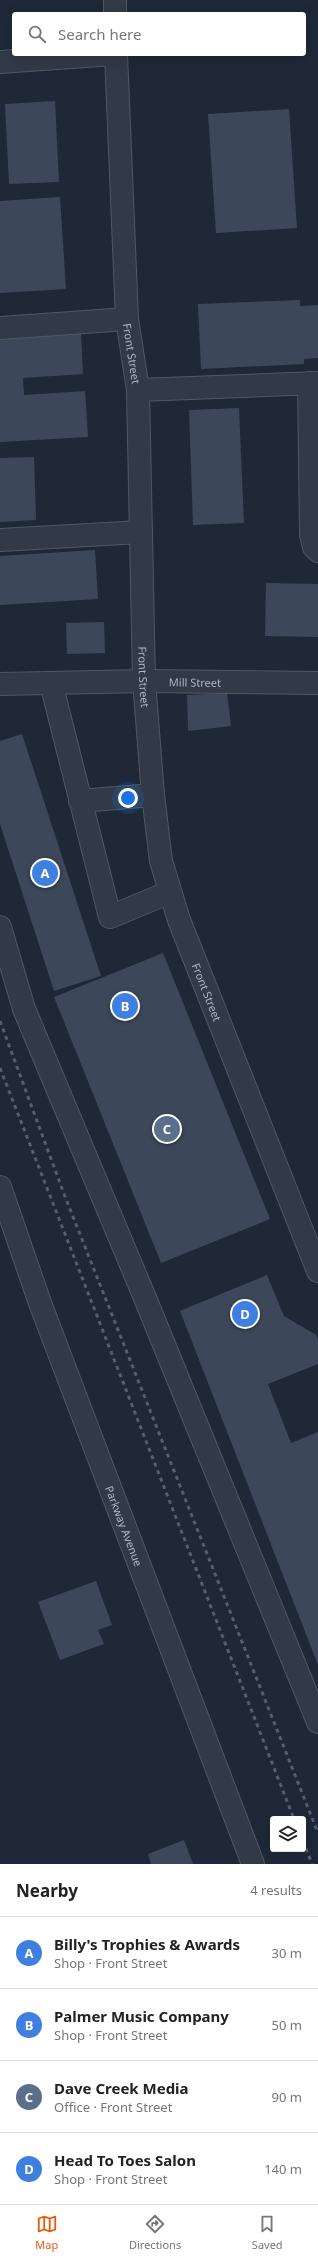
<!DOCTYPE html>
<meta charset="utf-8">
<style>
body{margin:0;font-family:"Noto Sans",sans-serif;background:#f2f2f2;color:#222}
.controls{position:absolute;right:12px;bottom:12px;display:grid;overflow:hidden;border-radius:4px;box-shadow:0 4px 16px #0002}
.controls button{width:36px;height:36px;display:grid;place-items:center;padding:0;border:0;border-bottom:1px solid #e0e0e0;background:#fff;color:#222;font:20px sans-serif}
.you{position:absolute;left:128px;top:798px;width:14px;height:14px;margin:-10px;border:3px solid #fff;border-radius:50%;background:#1a73e8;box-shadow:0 0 0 6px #1a73e833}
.badge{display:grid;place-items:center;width:26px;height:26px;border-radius:50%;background:#ea580c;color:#fff;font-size:13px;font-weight:700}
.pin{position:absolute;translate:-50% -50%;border:2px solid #fff;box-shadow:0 1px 4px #0006}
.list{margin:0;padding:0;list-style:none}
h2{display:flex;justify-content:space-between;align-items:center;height:52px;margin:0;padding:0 16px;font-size:17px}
h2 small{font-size:13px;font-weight:400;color:#767676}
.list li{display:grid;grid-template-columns:26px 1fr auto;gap:12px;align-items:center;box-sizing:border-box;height:72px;padding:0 16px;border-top:1px solid #e0e0e0}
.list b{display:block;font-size:15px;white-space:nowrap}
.list p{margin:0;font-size:13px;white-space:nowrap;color:#767676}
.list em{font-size:13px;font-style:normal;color:#767676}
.icon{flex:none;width:22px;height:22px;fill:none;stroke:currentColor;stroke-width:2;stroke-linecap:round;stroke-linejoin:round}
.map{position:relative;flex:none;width:318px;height:1864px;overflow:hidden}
.search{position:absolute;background:#fff;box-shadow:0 4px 16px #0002;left:12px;right:12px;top:12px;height:44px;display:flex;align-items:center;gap:10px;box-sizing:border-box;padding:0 14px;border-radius:4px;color:#767676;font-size:15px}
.sheet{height:340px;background:#fff}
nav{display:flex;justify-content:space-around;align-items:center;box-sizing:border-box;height:56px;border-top:1px solid #e0e0e0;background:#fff;font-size:11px;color:#767676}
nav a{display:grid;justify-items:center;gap:2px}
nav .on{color:#ea580c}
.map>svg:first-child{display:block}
</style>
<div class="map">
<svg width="318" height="1864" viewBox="0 0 318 1864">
<rect width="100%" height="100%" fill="#1e2837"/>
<g fill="#3c485a">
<path d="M 55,101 L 59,182 L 9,184 L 5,104 Z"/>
<path d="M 289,109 L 297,228 L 216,233 L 208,114 Z"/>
<path d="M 60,197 L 66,289 L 0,293 L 0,201 Z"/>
<path d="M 300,300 L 300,306 L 318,305 L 318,358 L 304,359 L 304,364 L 201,369 L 198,304 Z"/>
<path d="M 81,333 L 83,374 L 23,378 L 24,395 L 85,391 L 88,437 L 0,442 L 0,338 Z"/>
<path d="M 239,408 L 244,523 L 193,525 L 189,410 Z"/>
<path d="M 34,457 L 36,520 L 0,522 L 0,458 Z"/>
<path d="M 95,550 L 98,599 L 0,605 L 0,556 Z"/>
<path d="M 266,583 L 318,584 L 318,637 L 265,636 Z"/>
<path d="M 104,622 L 105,653 L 67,654 L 66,623 Z"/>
<path d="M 227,693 L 231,726 L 188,731 L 187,695 Z"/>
<path d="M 22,734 L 101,976 L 54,991 L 0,824 L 0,741 Z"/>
<path d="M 163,953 L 270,1219 L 161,1263 L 54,997 Z"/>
<path d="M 267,1275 L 284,1316 L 316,1335 L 318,1339 L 318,1364 L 268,1384 L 291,1443 L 318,1432 L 318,1665 L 180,1311 Z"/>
<path d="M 96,1581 L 112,1625 L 98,1630 L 104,1644 L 60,1660 L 38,1602 Z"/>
<path d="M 184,1840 L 193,1864 L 151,1864 L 148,1854 Z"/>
</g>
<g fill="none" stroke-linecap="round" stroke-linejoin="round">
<defs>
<g id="minor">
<path d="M 115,0 L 115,14"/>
<path id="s1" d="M 116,54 L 127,319 L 138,390 L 144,681 L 153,795 L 161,861 L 179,920 L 318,1271"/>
<path d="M 0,62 L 114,54"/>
<path d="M 0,328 L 127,319"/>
<path d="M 309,383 L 311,535 L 314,547 L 318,551"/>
<path d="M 138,390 L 318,383"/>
<path d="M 0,540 L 141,532"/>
<path d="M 51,683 L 110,917 L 170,892"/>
<path id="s2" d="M 0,684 L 144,681 L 318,683"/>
<path d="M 80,801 L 153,795"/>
<path d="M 0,927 L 24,1009 L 145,1298 L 318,1722"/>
<path id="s3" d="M 0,1187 L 40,1303 L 253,1864"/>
</g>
</defs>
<use href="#minor" stroke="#4f5866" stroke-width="24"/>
<use href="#minor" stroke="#323a47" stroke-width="22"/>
<g stroke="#535e6f" stroke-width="3" stroke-dasharray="4 4" stroke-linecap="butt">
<path d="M 0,1021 L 64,1194 L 318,1833"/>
<path d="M 0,1068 L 294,1819"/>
<path d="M 303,1841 L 312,1864"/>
</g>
</g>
<g text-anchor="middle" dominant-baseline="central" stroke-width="3" stroke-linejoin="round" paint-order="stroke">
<g font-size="11" fill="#acb5c5" stroke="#181f2c">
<text stroke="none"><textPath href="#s1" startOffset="300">Front Street</textPath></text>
<text stroke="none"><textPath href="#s1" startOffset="624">Front Street</textPath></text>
<text stroke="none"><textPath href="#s2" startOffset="195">Mill Street</textPath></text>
<text stroke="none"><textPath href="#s1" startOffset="948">Front Street</textPath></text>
<text stroke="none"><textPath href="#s3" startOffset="361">Parkway Avenue</textPath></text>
</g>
</g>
</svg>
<div class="controls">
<button><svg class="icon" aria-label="layers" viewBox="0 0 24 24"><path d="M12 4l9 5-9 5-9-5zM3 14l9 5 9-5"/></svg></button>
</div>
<div class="you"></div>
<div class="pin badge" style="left:45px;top:873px;background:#3f7fe0">A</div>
<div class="pin badge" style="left:125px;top:1006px;background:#3f7fe0">B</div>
<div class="pin badge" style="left:167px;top:1129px;background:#5c6f8a">C</div>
<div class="pin badge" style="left:245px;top:1314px;background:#3f7fe0">D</div>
<div class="search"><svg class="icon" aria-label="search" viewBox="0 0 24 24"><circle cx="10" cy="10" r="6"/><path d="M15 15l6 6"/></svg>Search here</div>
</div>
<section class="sheet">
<h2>Nearby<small>4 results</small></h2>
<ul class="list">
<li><span class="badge" style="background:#3f7fe0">A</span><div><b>Billy's Trophies &amp; Awards</b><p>Shop · Front Street</p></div><em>30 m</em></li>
<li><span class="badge" style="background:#3f7fe0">B</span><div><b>Palmer Music Company</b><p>Shop · Front Street</p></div><em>50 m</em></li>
<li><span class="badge" style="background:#5c6f8a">C</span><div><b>Dave Creek Media</b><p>Office · Front Street</p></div><em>90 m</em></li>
<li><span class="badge" style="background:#3f7fe0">D</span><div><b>Head To Toes Salon</b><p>Shop · Front Street</p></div><em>140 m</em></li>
</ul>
</section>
<nav>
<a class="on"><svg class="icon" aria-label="map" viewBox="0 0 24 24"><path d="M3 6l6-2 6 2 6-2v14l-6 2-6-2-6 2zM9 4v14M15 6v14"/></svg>Map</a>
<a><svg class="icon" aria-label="directions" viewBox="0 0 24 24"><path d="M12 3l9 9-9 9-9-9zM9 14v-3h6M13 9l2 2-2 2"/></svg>Directions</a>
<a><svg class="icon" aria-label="saved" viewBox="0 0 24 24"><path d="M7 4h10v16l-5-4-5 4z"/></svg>Saved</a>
</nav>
